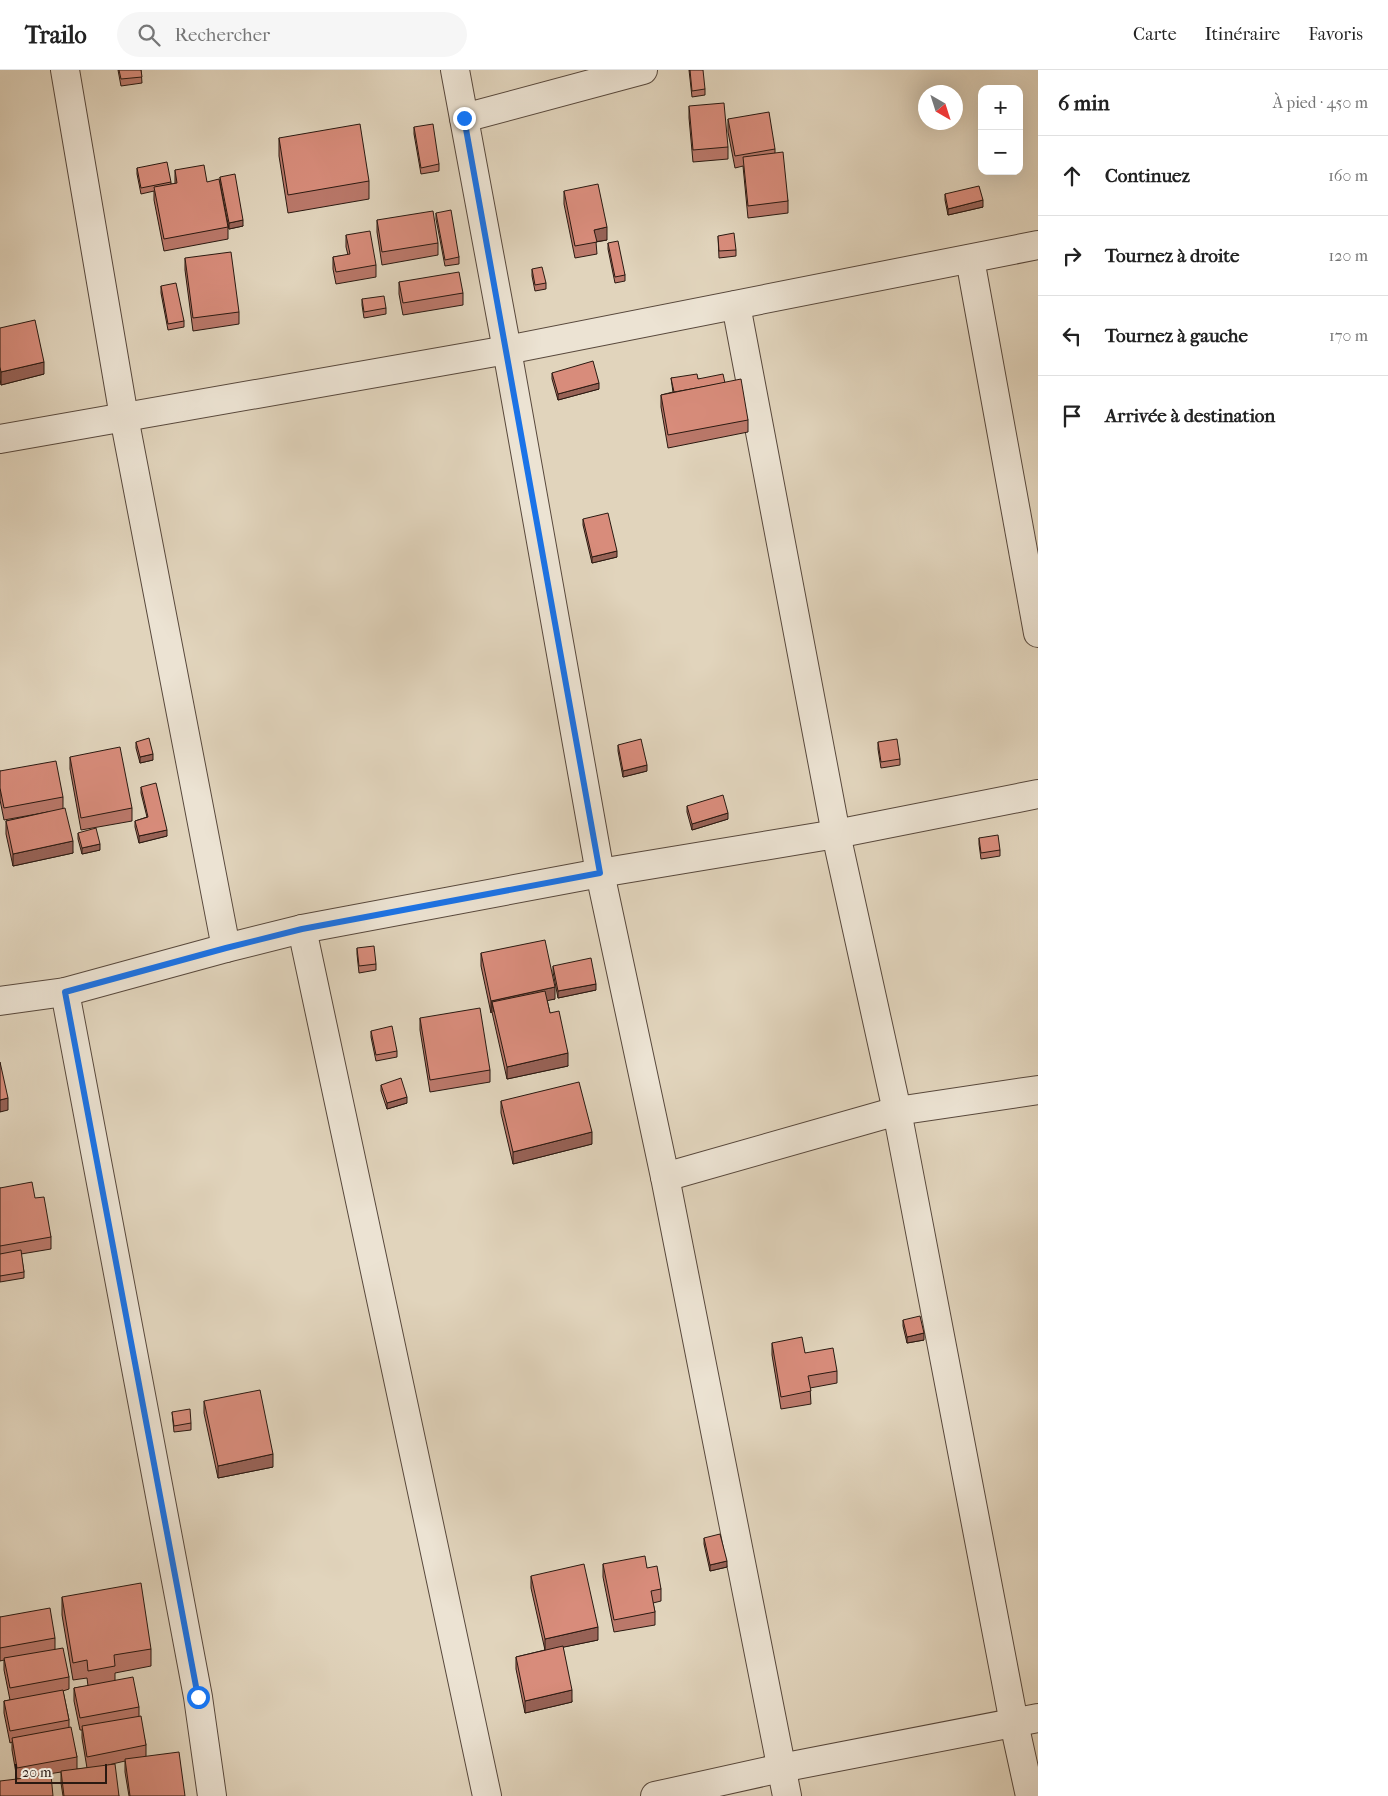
<!DOCTYPE html>
<html lang="fr">
<meta charset="utf-8">
<style>
body{margin:0;font-family:"IM FELL French Canon",serif;background:#f6f6f6;color:#222}
.controls{position:absolute;right:15px;top:15px;display:grid;overflow:hidden;border-radius:10px;box-shadow:0 5px 20px #0002}
.controls button{width:45px;height:45px;display:grid;place-items:center;padding:0;border:0;border-bottom:1px solid #e0e0e0;background:#fff;color:#222;font:25px sans-serif}
.compass{position:absolute;left:918px;top:15px;width:45px;height:45px;border-radius:50%;background:#fff;box-shadow:0 5px 20px #0002;rotate:141deg}
.scale{position:absolute;left:15px;bottom:12px;width:92px;box-sizing:border-box;padding-left:5px;border:2px solid #2a1911;border-top:0;font-size:14px;line-height:18px;white-space:nowrap;color:#2a1911;-webkit-text-stroke:4px #ece3d3;paint-order:stroke}
.stop{position:absolute;width:15px;height:15px;margin:-11px;border:4px solid #1a73e8;border-radius:50%;background:#fff}
.stop.end{background:#1a73e8;border-color:#fff;box-shadow:0 1px 5px #0008}
.list{margin:0;padding:0;list-style:none}
h2{display:flex;justify-content:space-between;align-items:center;height:65px;margin:0;padding:0 20px;font-size:21px}
h2 small{font-size:16px;font-weight:400;color:#767676}
.list li{display:grid;grid-template-columns:32px 1fr auto;gap:15px;align-items:center;box-sizing:border-box;height:80px;padding:0 20px;border-top:1px solid #e0e0e0}
.list b{display:block;font-size:19px;white-space:nowrap}
.list em{font-size:16px;font-style:normal;color:#767676}
.icon{flex:none;width:28px;height:28px;fill:none;stroke:currentColor;stroke-width:2;stroke-linecap:round;stroke-linejoin:round}
.map{position:relative;flex:none;width:1038px;height:1726px;overflow:hidden}
header{display:flex;align-items:center;gap:30px;box-sizing:border-box;height:70px;padding:0 25px;background:#fff;border-bottom:1px solid #e0e0e0}
header strong{font-size:24px}
nav{display:flex;gap:28px;margin-inline-start:auto;font-size:18px}
.search{width:350px;height:45px;background:#f6f6f6;display:flex;align-items:center;gap:12px;box-sizing:border-box;padding:0 18px;border-radius:28px;color:#767676;font-size:19px}
main{display:flex}
aside{flex:1;background:#fff}
.map>svg:first-child{display:block}
</style>
<header>
<strong>Trailo</strong>
<div class="search"><svg class="icon" aria-label="search" viewBox="0 0 24 24"><circle cx="10" cy="10" r="6"/><path d="M15 15l6 6"/></svg>Rechercher</div>
<nav><a>Carte</a><a>Itinéraire</a><a>Favoris</a></nav>
</header>
<main>
<div class="map">
<svg width="1038" height="1726" viewBox="0 0 1038 1726">
<rect width="100%" height="100%" fill="#e1d4bc"/>
<filter id="stains"><feTurbulence type="fractalNoise" baseFrequency=".004" numOctaves="4"/><feColorMatrix values="0 0 0 0 .2 0 0 0 0 .09 0 0 0 0 .02 0 0 0 .5 -.17"/></filter>
<radialGradient id="worn" r=".72"><stop offset=".6" stop-color="#630" stop-opacity="0"/><stop offset="1" stop-color="#630" stop-opacity=".3"/></radialGradient>
<g fill="none" stroke-linecap="round" stroke-linejoin="round">
<defs>
<g id="minor">
<path d="M 65,0 L 124,347 L 226,878"/>
<path d="M 455,0 L 507,280 L 600,803 L 665,1107 L 787,1726"/>
<path d="M 464,48 L 643,0"/>
<path d="M 970,189 L 1038,563"/>
<path d="M 736,235 L 836,764 L 897,1041 L 1014,1653 L 1030,1726"/>
<path d="M 0,369 L 507,280 L 1038,175"/>
<path d="M 302,859 L 487,1726"/>
<path d="M 65,922 L 198,1627 L 212,1726"/>
<path d="M 0,931 L 65,922 L 226,878 L 302,859 L 600,803 L 836,764 L 1038,724"/>
<path d="M 665,1107 L 897,1041 L 1038,1020"/>
<path d="M 655,1726 L 781,1698 L 1038,1648"/>
</g>
</defs>
<use href="#minor" stroke="#58483c" stroke-width="30"/>
<use href="#minor" stroke="#ece3d3" stroke-width="28"/>
</g>
<g fill="#ba786a" stroke="#2a1911">
<path d="M 118,0 L 141,0 L 142,13 L 121,16 Z"/>
<path d="M 689,0 L 705,19 L 705,25 L 692,27 Z"/>
<path d="M 689,36 L 728,77 L 728,89 L 693,92 L 689,48 Z"/>
<path d="M 728,49 L 775,79 L 775,83 L 788,131 L 788,143 L 748,148 L 743,96 L 735,98 L 728,62 Z"/>
<path d="M 414,57 L 439,94 L 439,101 L 421,104 L 414,64 Z"/>
<path d="M 279,68 L 369,111 L 369,129 L 288,143 L 279,86 Z"/>
<path d="M 137,98 L 171,112 L 171,114 L 175,114 L 175,100 L 207,112 L 228,157 L 228,169 L 164,181 L 154,130 L 154,121 L 141,124 L 137,104 Z"/>
<path d="M 220,107 L 243,156 L 229,159 L 220,113 Z"/>
<path d="M 564,121 L 607,170 L 596,172 L 597,184 L 575,188 L 564,134 Z"/>
<path d="M 945,124 L 983,137 L 948,145 L 945,130 Z"/>
<path d="M 436,143 L 459,187 L 459,194 L 445,196 L 436,149 Z"/>
<path d="M 377,150 L 438,173 L 438,185 L 382,195 L 377,162 Z"/>
<path d="M 346,165 L 376,195 L 376,207 L 336,214 L 333,199 L 333,187 L 348,185 L 346,177 Z"/>
<path d="M 718,166 L 736,180 L 736,186 L 719,188 Z"/>
<path d="M 608,173 L 625,205 L 625,211 L 615,213 L 608,179 Z"/>
<path d="M 185,188 L 239,242 L 239,254 L 193,261 L 185,200 Z"/>
<path d="M 532,199 L 546,213 L 546,219 L 535,221 L 532,206 Z"/>
<path d="M 399,212 L 463,223 L 463,235 L 403,245 L 399,224 Z"/>
<path d="M 161,216 L 184,251 L 184,257 L 168,260 L 161,223 Z"/>
<path d="M 362,229 L 386,238 L 386,244 L 364,248 L 362,235 Z"/>
<path d="M 0,258 L 44,304 L 1,315 L 0,309 Z"/>
<path d="M 552,303 L 599,319 L 558,330 L 552,309 Z"/>
<path d="M 671,308 L 698,309 L 725,313 L 748,350 L 748,362 L 668,378 L 661,337 L 661,325 L 673,322 Z"/>
<path d="M 583,449 L 617,487 L 592,493 L 583,455 Z"/>
<path d="M 136,672 L 153,690 L 140,693 L 136,678 Z"/>
<path d="M 878,672 L 900,689 L 900,695 L 881,698 L 878,679 Z"/>
<path d="M 618,675 L 647,701 L 623,707 L 618,681 Z"/>
<path d="M 70,687 L 132,738 L 132,751 L 81,760 L 70,699 Z"/>
<path d="M 0,701 L 63,727 L 63,739 L 73,783 L 13,796 L 6,764 L 6,751 L 48,742 L 4,750 L 0,730 Z"/>
<path d="M 141,717 L 167,766 L 139,773 L 135,757 L 135,751 L 147,747 L 141,723 Z"/>
<path d="M 687,736 L 728,749 L 692,760 L 687,742 Z"/>
<path d="M 78,763 L 100,780 L 82,784 L 78,769 Z"/>
<path d="M 979,768 L 1000,780 L 1000,786 L 981,789 L 979,774 Z"/>
<path d="M 357,878 L 376,894 L 376,900 L 359,903 L 357,884 Z"/>
<path d="M 481,883 L 555,929 L 547,930 L 550,943 L 568,996 L 507,1009 L 492,942 L 491,943 L 481,896 Z"/>
<path d="M 553,896 L 596,920 L 558,928 L 553,902 Z"/>
<path d="M 420,948 L 490,1000 L 490,1012 L 430,1022 L 420,960 Z"/>
<path d="M 371,961 L 397,981 L 397,987 L 376,991 L 371,967 Z"/>
<path d="M 381,1015 L 407,1033 L 387,1039 L 381,1021 Z"/>
<path d="M 501,1031 L 592,1074 L 513,1094 L 501,1043 Z"/>
<path d="M 0,1118 L 35,1128 L 51,1167 L 51,1179 L 21,1184 L 24,1202 L 24,1208 L 0,1212 Z"/>
<path d="M 903,1250 L 924,1270 L 907,1273 L 903,1256 Z"/>
<path d="M 772,1273 L 805,1283 L 837,1301 L 837,1313 L 810,1318 L 811,1334 L 781,1339 L 772,1285 Z"/>
<path d="M 204,1331 L 273,1397 L 218,1408 L 204,1343 Z"/>
<path d="M 172,1342 L 191,1353 L 191,1360 L 174,1362 Z"/>
<path d="M 704,1468 L 727,1497 L 710,1501 L 704,1474 Z"/>
<path d="M 603,1494 L 647,1498 L 661,1519 L 661,1531 L 653,1533 L 655,1542 L 655,1555 L 614,1562 L 603,1507 Z"/>
<path d="M 531,1506 L 598,1570 L 563,1577 L 572,1632 L 525,1643 L 516,1599 L 516,1587 L 545,1580 L 531,1518 Z"/>
<path d="M 62,1527 L 151,1579 L 151,1596 L 115,1603 L 115,1610 L 139,1637 L 139,1646 L 146,1675 L 146,1687 L 185,1726 L 129,1726 L 125,1702 L 125,1691 L 108,1695 L 119,1726 L 63,1726 L 61,1713 L 61,1702 L 17,1709 L 12,1680 L 12,1672 L 10,1673 L 4,1643 L 4,1631 L 10,1630 L 4,1600 L 4,1590 L 0,1591 L 0,1547 L 55,1568 L 55,1579 L 69,1607 L 69,1619 L 63,1621 L 69,1650 L 69,1657 L 77,1687 L 77,1699 L 87,1698 L 82,1668 L 82,1660 L 80,1660 L 74,1631 L 74,1618 L 88,1616 L 87,1608 L 73,1610 L 62,1545 Z"/>
</g>
<g fill="#976256" stroke="#2a1911">
<path d="M 983,130 L 983,137 L 948,145 L 948,139 Z"/>
<path d="M 243,150 L 243,156 L 229,159 L 229,153 Z"/>
<path d="M 607,157 L 607,170 L 594,172 L 594,160 Z"/>
<path d="M 44,292 L 44,304 L 1,315 L 1,302 Z"/>
<path d="M 599,313 L 599,319 L 558,330 L 558,324 Z"/>
<path d="M 617,481 L 617,487 L 592,493 L 592,487 Z"/>
<path d="M 153,684 L 153,690 L 140,693 L 140,687 Z"/>
<path d="M 647,695 L 647,701 L 623,707 L 623,701 Z"/>
<path d="M 728,743 L 728,749 L 692,760 L 692,754 Z"/>
<path d="M 167,760 L 167,766 L 139,773 L 139,766 Z"/>
<path d="M 73,771 L 73,783 L 13,796 L 13,784 Z"/>
<path d="M 100,774 L 100,780 L 82,784 L 82,778 Z"/>
<path d="M 596,914 L 596,920 L 558,928 L 558,921 Z"/>
<path d="M 555,917 L 555,929 L 494,942 L 492,932 L 492,942 L 491,943 L 491,931 Z"/>
<path d="M 568,983 L 568,996 L 507,1009 L 507,997 Z"/>
<path d="M 407,1027 L 407,1033 L 387,1039 L 387,1033 Z"/>
<path d="M 8,1028 L 8,1040 L 0,1042 L 0,1030 Z"/>
<path d="M 592,1062 L 592,1074 L 513,1094 L 513,1082 Z"/>
<path d="M 924,1263 L 924,1270 L 907,1273 L 907,1267 Z"/>
<path d="M 273,1384 L 273,1397 L 218,1408 L 218,1396 Z"/>
<path d="M 727,1491 L 727,1497 L 710,1501 L 710,1495 Z"/>
<path d="M 598,1557 L 598,1570 L 545,1581 L 545,1569 Z"/>
<path d="M 572,1620 L 572,1632 L 525,1643 L 525,1631 Z"/>
</g>
<g fill="#d88c7b" stroke="#2a1911">
<path d="M 119,0 L 141,0 L 142,7 L 121,9 Z"/>
<path d="M 690,0 L 703,0 L 705,19 L 692,21 Z"/>
<path d="M 724,33 L 728,77 L 693,80 L 689,36 Z"/>
<path d="M 769,42 L 775,79 L 735,86 L 728,49 Z"/>
<path d="M 360,54 L 369,111 L 288,125 L 279,68 Z"/>
<path d="M 433,54 L 439,94 L 421,98 L 414,57 Z"/>
<path d="M 783,82 L 788,131 L 748,136 L 743,87 Z"/>
<path d="M 167,92 L 171,112 L 141,118 L 137,98 Z"/>
<path d="M 204,95 L 207,112 L 219,109 L 228,157 L 164,169 L 154,117 L 177,113 L 175,100 Z"/>
<path d="M 235,104 L 243,150 L 229,153 L 220,107 Z"/>
<path d="M 598,114 L 607,157 L 594,160 L 597,172 L 575,176 L 564,121 Z"/>
<path d="M 979,116 L 983,130 L 948,139 L 945,124 Z"/>
<path d="M 451,140 L 459,187 L 445,190 L 436,143 Z"/>
<path d="M 433,141 L 438,173 L 382,182 L 377,150 Z"/>
<path d="M 370,161 L 376,195 L 336,202 L 333,187 L 350,184 L 346,165 Z"/>
<path d="M 734,163 L 736,180 L 719,181 L 718,166 Z"/>
<path d="M 618,171 L 625,205 L 615,207 L 608,173 Z"/>
<path d="M 231,182 L 239,242 L 193,248 L 185,188 Z"/>
<path d="M 542,197 L 546,213 L 535,215 L 532,199 Z"/>
<path d="M 459,202 L 463,223 L 403,233 L 399,212 Z"/>
<path d="M 176,213 L 184,251 L 168,254 L 161,216 Z"/>
<path d="M 384,226 L 386,238 L 364,242 L 362,229 Z"/>
<path d="M 35,250 L 44,292 L 1,302 L 0,297 L 0,258 Z"/>
<path d="M 593,291 L 599,313 L 558,324 L 552,303 Z"/>
<path d="M 697,304 L 698,309 L 723,304 L 725,313 L 674,322 L 671,308 Z"/>
<path d="M 741,309 L 748,350 L 668,365 L 661,325 Z"/>
<path d="M 608,443 L 617,481 L 592,487 L 583,449 Z"/>
<path d="M 149,668 L 153,684 L 140,687 L 136,672 Z"/>
<path d="M 641,669 L 647,695 L 623,701 L 618,675 Z"/>
<path d="M 897,669 L 900,689 L 881,692 L 878,672 Z"/>
<path d="M 120,677 L 132,738 L 81,748 L 70,687 Z"/>
<path d="M 56,691 L 63,727 L 4,738 L 0,718 L 0,701 Z"/>
<path d="M 156,713 L 167,760 L 139,766 L 135,751 L 148,747 L 141,717 Z"/>
<path d="M 723,725 L 728,743 L 692,754 L 687,736 Z"/>
<path d="M 65,738 L 73,771 L 13,784 L 6,751 Z"/>
<path d="M 96,758 L 100,774 L 82,778 L 78,763 Z"/>
<path d="M 998,765 L 1000,780 L 981,783 L 979,768 Z"/>
<path d="M 545,870 L 555,917 L 491,931 L 481,883 Z"/>
<path d="M 374,876 L 376,894 L 359,896 L 357,878 Z"/>
<path d="M 591,888 L 596,914 L 558,921 L 553,896 Z"/>
<path d="M 545,921 L 550,943 L 559,941 L 568,983 L 507,997 L 492,932 Z"/>
<path d="M 480,938 L 490,1000 L 430,1010 L 420,948 Z"/>
<path d="M 392,956 L 397,981 L 376,985 L 371,961 Z"/>
<path d="M 0,992 L 8,1028 L 0,1030 Z"/>
<path d="M 401,1008 L 407,1027 L 387,1033 L 381,1015 Z"/>
<path d="M 579,1012 L 592,1062 L 513,1082 L 501,1031 Z"/>
<path d="M 32,1112 L 35,1128 L 44,1127 L 51,1167 L 0,1176 L 0,1118 Z"/>
<path d="M 21,1180 L 24,1202 L 0,1206 L 0,1184 Z"/>
<path d="M 920,1246 L 924,1263 L 907,1267 L 903,1250 Z"/>
<path d="M 802,1267 L 805,1283 L 833,1278 L 837,1301 L 808,1306 L 811,1321 L 781,1327 L 772,1273 Z"/>
<path d="M 260,1320 L 273,1384 L 218,1396 L 204,1331 Z"/>
<path d="M 190,1339 L 191,1353 L 174,1356 L 172,1342 Z"/>
<path d="M 720,1464 L 727,1491 L 710,1495 L 704,1468 Z"/>
<path d="M 645,1486 L 647,1498 L 657,1496 L 661,1519 L 651,1521 L 655,1542 L 614,1550 L 603,1494 Z"/>
<path d="M 584,1494 L 598,1557 L 545,1569 L 531,1506 Z"/>
<path d="M 141,1513 L 151,1579 L 114,1585 L 115,1596 L 88,1601 L 87,1590 L 73,1593 L 62,1527 Z"/>
<path d="M 50,1538 L 55,1568 L 0,1578 L 0,1547 Z"/>
<path d="M 563,1576 L 572,1620 L 525,1631 L 516,1587 Z"/>
<path d="M 63,1578 L 69,1607 L 10,1618 L 4,1588 Z"/>
<path d="M 133,1607 L 139,1637 L 80,1648 L 74,1618 Z"/>
<path d="M 63,1620 L 69,1650 L 10,1661 L 4,1631 Z"/>
<path d="M 141,1646 L 146,1675 L 87,1687 L 82,1656 Z"/>
<path d="M 71,1657 L 77,1687 L 17,1698 L 12,1668 Z"/>
<path d="M 179,1682 L 185,1726 L 130,1726 L 125,1689 Z"/>
<path d="M 115,1694 L 119,1726 L 64,1726 L 61,1701 Z"/>
<path d="M 51,1705 L 53,1726 L 0,1726 L 0,1711 Z"/>
</g>
<g fill="none" stroke-linecap="round" stroke-linejoin="round">
<path stroke="#1a73e8" stroke-width="6" d="M 198,1627 L 65,922 L 226,878 L 302,859 L 600,803 L 464,48"/>
</g>
<rect width="100%" height="100%" filter="url(#stains)"/>
<rect width="100%" height="100%" fill="url(#worn)"/>
</svg>
<div class="controls">
<button>+</button>
<button>−</button>
</div>
<svg class="compass" viewBox="-18 -18 36 36"><path d="M0-13l5 13h-10z" fill="#e53935"/><path d="M0 13l5-13h-10z" fill="#767676"/></svg>
<div class="scale">20 m</div>
<div class="stop" style="left:198px;top:1627px"></div>
<div class="stop end" style="left:464px;top:48px"></div>
</div>
<aside>
<h2>6 min<small>À pied · 450 m</small></h2>
<ul class="list">
<li><svg class="icon" aria-label="ahead" viewBox="0 0 24 24"><path d="M12 20V5M6 11l6-6 6 6"/></svg><div><b>Continuez</b></div><em>160 m</em></li>
<li><svg class="icon" aria-label="right" viewBox="0 0 24 24"><path d="M7 20v-9h11M14 6l5 5-5 5"/></svg><div><b>Tournez à droite</b></div><em>120 m</em></li>
<li><svg class="icon" aria-label="left" viewBox="0 0 24 24"><path d="M17 20v-9H6M10 6l-5 5 5 5"/></svg><div><b>Tournez à gauche</b></div><em>170 m</em></li>
<li><svg class="icon" aria-label="arrive" viewBox="0 0 24 24"><path d="M6 21V4h12l-3 4 3 4H6"/></svg><div><b>Arrivée à destination</b></div></li>
</ul>
</aside>
</main>
